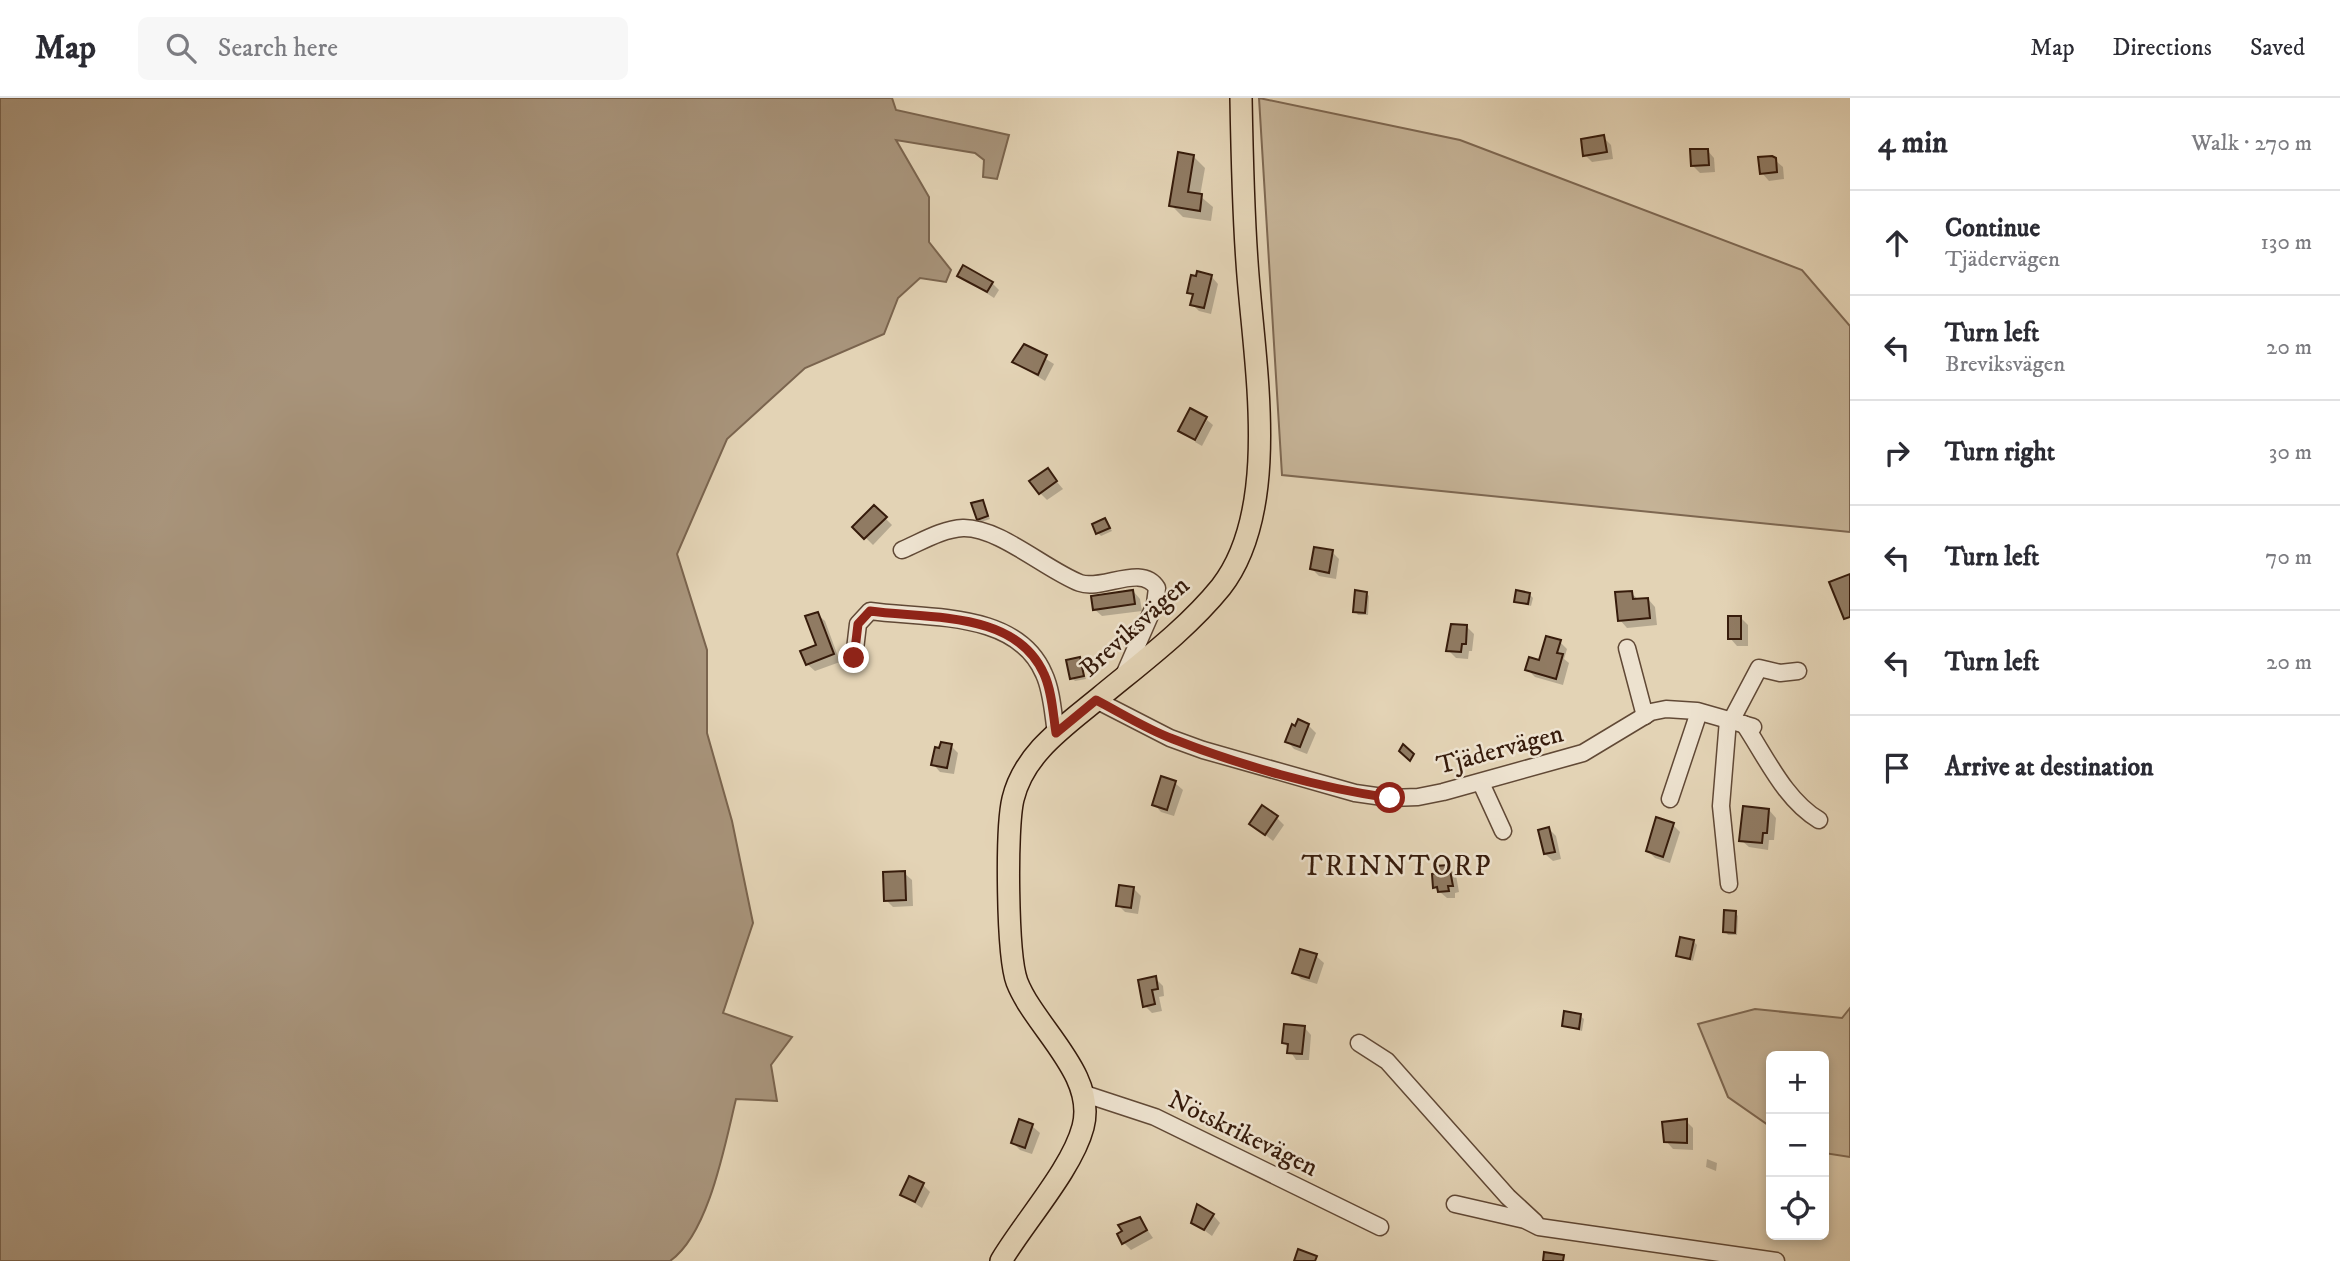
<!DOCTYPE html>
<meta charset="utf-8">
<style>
body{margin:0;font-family:"IM FELL DW Pica",serif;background:#f7f7f7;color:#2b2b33}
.controls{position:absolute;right:21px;bottom:21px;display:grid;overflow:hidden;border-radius:10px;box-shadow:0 4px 10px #0003}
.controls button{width:63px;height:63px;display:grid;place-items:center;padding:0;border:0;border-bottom:2px solid #e1e1e2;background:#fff;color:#2b2b33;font:35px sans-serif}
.stop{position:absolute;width:21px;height:21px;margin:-16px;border:5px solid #8f2418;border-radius:50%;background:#fff}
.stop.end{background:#8f2418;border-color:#fff;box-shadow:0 2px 7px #0008}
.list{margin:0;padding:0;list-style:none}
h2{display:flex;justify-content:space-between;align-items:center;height:91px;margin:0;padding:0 28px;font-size:30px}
h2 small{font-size:23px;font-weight:400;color:#7c7c81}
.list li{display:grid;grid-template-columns:46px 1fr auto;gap:21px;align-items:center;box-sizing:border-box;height:105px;padding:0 28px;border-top:2px solid #e1e1e2}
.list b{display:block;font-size:26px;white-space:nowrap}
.list p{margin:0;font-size:23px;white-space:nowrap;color:#7c7c81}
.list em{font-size:23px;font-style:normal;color:#7c7c81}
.icon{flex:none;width:38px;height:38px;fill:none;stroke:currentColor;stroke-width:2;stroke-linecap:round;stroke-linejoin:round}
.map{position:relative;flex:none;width:1850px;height:1163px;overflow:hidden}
header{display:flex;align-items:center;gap:42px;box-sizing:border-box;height:98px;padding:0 35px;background:#fff;border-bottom:2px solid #e1e1e2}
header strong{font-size:33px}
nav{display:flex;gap:38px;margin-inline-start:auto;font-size:24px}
.search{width:490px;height:63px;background:#f7f7f7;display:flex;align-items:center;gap:18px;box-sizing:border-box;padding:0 24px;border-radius:10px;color:#7c7c81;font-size:26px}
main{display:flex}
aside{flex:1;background:#fff}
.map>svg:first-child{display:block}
</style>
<header>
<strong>Map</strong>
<div class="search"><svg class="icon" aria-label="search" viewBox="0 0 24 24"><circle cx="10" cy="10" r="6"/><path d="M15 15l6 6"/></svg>Search here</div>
<nav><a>Map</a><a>Directions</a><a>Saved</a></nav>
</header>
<main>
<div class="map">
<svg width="1850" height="1163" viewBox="0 0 1850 1163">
<rect width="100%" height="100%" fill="#e3d3b5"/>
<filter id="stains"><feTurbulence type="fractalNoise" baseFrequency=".00286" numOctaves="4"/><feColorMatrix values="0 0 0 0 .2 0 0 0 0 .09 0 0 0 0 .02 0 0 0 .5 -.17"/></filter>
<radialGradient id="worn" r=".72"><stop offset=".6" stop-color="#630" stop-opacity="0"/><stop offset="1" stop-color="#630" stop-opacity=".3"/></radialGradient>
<g fill="#c6b498" stroke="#7e6852" stroke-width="2">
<path d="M 1259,0 L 1460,42 L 1802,172 L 1850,228 L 1850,434 L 1282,377 Z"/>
<path d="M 1850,910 L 1850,1059 L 1824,1055 L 1824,958 L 1771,958 L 1771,1029 L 1728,999 L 1698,926 L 1755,911 L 1842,920 Z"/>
</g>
<path fill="#a8947b" stroke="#7a644e" stroke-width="2" d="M 0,0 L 892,0 L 896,12 L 1009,37 L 997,81 L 983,79 L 984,62 L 975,55 L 896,42 L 929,99 L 929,144 L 951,172 L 946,184 L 920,180 L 898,200 L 884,236 L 805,270 L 727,341 L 677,456 L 707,552 L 707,635 L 732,723 L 753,825 L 723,915 L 792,939 L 771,967 L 777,1003 L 736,1001 C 725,1046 709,1136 670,1163 L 0,1163 Z"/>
<g fill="#0003">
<path d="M 1603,39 L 1611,47 L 1613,61 L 1592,64 L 1585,57 Z"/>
<path d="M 1707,52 L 1714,60 L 1715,74 L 1700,75 L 1693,68 Z"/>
<path d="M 1193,58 L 1205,70 L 1200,98 L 1213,109 L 1211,123 L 1183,119 L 1171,107 Z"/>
<path d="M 1775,62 L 1783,69 L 1784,81 L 1769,83 L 1762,75 Z"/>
<path d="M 959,177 L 992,185 L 999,192 L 994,200 Z"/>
<path d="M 1211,178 L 1218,186 L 1211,216 L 1199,213 L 1192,206 L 1194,199 L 1189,194 Z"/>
<path d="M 1025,248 L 1054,266 L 1045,283 L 1014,264 Z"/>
<path d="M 1207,322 L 1213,327 L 1202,348 L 1195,344 Z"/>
<path d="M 1047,372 L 1063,391 L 1047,402 L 1040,395 Z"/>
<path d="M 982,403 L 990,421 L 981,424 L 978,421 Z"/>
<path d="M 874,409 L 892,427 L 873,447 L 855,429 Z"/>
<path d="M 1105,422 L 1112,433 L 1101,438 L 1098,435 Z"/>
<path d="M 1332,454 L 1339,461 L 1336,481 L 1319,478 L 1312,471 Z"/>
<path d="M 1133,493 L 1140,501 L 1142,513 L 1102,518 L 1094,511 Z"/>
<path d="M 1366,495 L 1369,498 L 1368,517 L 1358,517 L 1355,513 Z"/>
<path d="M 1631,495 L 1639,502 L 1648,501 L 1655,509 L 1657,527 L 1627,530 L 1620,522 Z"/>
<path d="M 1529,496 L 1533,500 L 1531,508 L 1515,503 Z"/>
<path d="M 817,516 L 825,523 L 840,564 L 815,573 L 807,566 L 818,548 Z"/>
<path d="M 1740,519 L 1748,527 L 1748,548 L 1737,548 L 1730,540 Z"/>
<path d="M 1467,529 L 1474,536 L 1472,553 L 1469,553 L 1468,561 L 1456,560 L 1448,552 Z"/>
<path d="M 1560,544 L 1567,551 L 1564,561 L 1569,565 L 1563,587 L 1535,579 L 1527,571 L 1540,564 Z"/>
<path d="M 1079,561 L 1086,581 L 1075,583 L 1072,580 Z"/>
<path d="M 1308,627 L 1316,635 L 1307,656 L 1294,651 L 1287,643 Z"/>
<path d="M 951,648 L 958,655 L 954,676 L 940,674 L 933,666 Z"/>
<path d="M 1175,685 L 1183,692 L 1174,718 L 1161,714 L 1154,706 Z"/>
<path d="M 1769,712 L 1776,720 L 1774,742 L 1769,742 L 1768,752 L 1749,749 L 1741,742 Z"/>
<path d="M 1277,720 L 1284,727 L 1273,743 L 1251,725 Z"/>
<path d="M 1673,727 L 1680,734 L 1670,765 L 1655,760 L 1648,753 Z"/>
<path d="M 1549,731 L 1556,738 L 1561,761 L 1553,763 L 1545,756 Z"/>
<path d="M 1448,769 L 1456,777 L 1459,794 L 1455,795 L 1455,800 L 1447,800 L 1434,789 Z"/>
<path d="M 904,775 L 912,782 L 913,808 L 893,809 L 886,802 Z"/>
<path d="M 1134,791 L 1141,798 L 1138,816 L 1125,814 L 1118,807 Z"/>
<path d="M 1735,815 L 1738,818 L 1737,837 L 1728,837 L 1725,833 Z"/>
<path d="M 1693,843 L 1697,847 L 1693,863 L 1681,860 L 1678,857 Z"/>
<path d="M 1316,858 L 1324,865 L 1317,886 L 1301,881 L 1294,874 Z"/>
<path d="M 1155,880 L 1163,888 L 1164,898 L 1159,899 L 1162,913 L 1152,915 L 1145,908 Z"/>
<path d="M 1580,918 L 1584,921 L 1582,933 L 1564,928 Z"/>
<path d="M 1304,929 L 1311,937 L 1309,962 L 1296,962 L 1284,944 Z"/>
<path d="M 1686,1023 L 1693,1030 L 1693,1052 L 1673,1051 L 1666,1043 Z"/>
<path d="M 1032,1028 L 1040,1035 L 1032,1056 L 1020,1052 L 1013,1045 Z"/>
<path d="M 1707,1061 L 1717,1065 L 1716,1073 L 1706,1069 Z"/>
<path d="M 923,1087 L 930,1094 L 922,1110 L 902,1097 Z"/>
<path d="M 1213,1117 L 1220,1125 L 1212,1138 L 1193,1124 Z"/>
<path d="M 1140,1121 L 1153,1140 L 1131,1152 L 1124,1145 Z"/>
</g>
<g fill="#907b63" stroke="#361b0b" stroke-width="2">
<path d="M 1604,37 L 1607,54 L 1583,58 L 1581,41 Z"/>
<path d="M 1690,51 L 1708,51 L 1709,67 L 1691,68 Z"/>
<path d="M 1178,54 L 1194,57 L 1188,94 L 1202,96 L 1200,113 L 1169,108 Z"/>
<path d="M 1772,58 L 1776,60 L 1777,74 L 1760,76 L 1758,59 Z"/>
<path d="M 963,167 L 993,184 L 987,194 L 957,178 Z"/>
<path d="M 1197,173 L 1212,177 L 1204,210 L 1190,207 L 1193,196 L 1187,195 L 1191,177 L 1196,178 Z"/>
<path d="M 1024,246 L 1047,257 L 1038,277 L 1012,264 Z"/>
<path d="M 1190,310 L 1207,319 L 1195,342 L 1178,333 Z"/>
<path d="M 1048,370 L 1057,383 L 1039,396 L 1029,383 Z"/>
<path d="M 983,402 L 988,418 L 977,422 L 971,405 Z"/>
<path d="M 874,407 L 887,419 L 864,441 L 852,429 Z"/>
<path d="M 1105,420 L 1110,430 L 1096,436 L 1092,426 Z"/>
<path d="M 1314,449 L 1333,452 L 1329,475 L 1310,471 Z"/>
<path d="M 1850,476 L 1850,519 L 1844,521 L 1829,484 Z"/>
<path d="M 1133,492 L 1135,506 L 1093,512 L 1091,498 Z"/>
<path d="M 1355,492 L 1367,494 L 1365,515 L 1353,514 Z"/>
<path d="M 1516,492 L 1530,495 L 1528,506 L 1514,504 Z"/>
<path d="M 1632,493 L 1633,501 L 1648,500 L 1650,520 L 1618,523 L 1615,494 Z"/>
<path d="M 818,514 L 834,556 L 806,567 L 800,553 L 816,547 L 805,518 Z"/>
<rect x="1728" y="518" width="13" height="23"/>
<path d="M 1451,526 L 1467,527 L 1466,546 L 1462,546 L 1461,554 L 1446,553 Z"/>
<path d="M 1546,538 L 1561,542 L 1557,555 L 1563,556 L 1556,581 L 1525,572 L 1529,559 L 1539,562 Z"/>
<path d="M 1080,559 L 1084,578 L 1070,581 L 1066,562 Z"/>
<path d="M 1298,621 L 1309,626 L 1300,649 L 1285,644 L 1292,626 L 1295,628 Z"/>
<path d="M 941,644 L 952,646 L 947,670 L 931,667 L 935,649 L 939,650 Z"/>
<path d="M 1403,646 L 1414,656 L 1410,663 L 1399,653 Z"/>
<path d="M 1161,678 L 1176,683 L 1167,712 L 1152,707 Z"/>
<path d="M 1262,707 L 1278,718 L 1265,737 L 1249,726 Z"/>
<path d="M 1743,708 L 1769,711 L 1767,735 L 1763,735 L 1762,745 L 1739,743 Z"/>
<path d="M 1656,719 L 1674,725 L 1663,759 L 1646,753 Z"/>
<path d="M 1549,729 L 1555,754 L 1544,756 L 1538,732 Z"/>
<path d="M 1449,767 L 1453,788 L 1448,788 L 1449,793 L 1438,794 L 1437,789 L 1433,790 L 1432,776 L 1436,775 L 1435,768 Z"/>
<path d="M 905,773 L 906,802 L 884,803 L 883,774 Z"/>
<path d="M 1119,787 L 1134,789 L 1131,810 L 1116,808 Z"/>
<path d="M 1724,812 L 1736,813 L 1735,835 L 1723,834 Z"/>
<path d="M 1680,839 L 1694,842 L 1690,861 L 1676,858 Z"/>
<path d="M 1300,851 L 1317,856 L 1309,880 L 1292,875 Z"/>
<path d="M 1156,878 L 1158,891 L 1152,892 L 1155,906 L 1143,909 L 1138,882 Z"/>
<path d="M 1564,913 L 1581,916 L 1579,931 L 1562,928 Z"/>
<path d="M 1284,926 L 1305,928 L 1302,956 L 1287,955 L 1288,946 L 1282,945 Z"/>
<path d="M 1019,1021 L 1033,1026 L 1025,1050 L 1011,1045 Z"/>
<path d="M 1687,1021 L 1687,1045 L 1664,1044 L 1662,1024 Z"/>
<path d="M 909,1078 L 924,1085 L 915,1104 L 900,1097 Z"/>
<path d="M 1197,1106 L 1214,1116 L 1204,1132 L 1191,1125 Z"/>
<path d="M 1140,1119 L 1147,1132 L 1122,1146 L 1117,1136 L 1122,1133 L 1118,1127 Z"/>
<path d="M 1298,1151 L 1317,1158 L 1315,1163 L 1294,1163 Z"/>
<path d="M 1544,1154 L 1564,1157 L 1563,1163 L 1543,1163 Z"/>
</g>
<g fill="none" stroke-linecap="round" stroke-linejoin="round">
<defs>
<g id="minor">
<path d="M 902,452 C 921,444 942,431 963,430 C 999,429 1046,472 1080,485 C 1102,493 1142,465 1157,490 L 1155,506 L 1124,577"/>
<path d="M 1627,550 L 1645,618"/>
<path d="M 854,560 L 858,526 L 870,513 C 927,521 1017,512 1044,576 C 1052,593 1053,616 1056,635"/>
<path d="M 1096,602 L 1170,640 L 1203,652 L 1355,695 L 1390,700 L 1418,699 L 1443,694 L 1583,655 L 1651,614 L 1666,611 L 1697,613 L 1753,629"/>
<path d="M 1728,622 L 1721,708 L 1729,786"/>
<path d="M 1731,623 L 1759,570 L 1780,575 L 1798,573"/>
<path d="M 1744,626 C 1766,659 1785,702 1819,722"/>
<path d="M 1481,685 L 1503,733"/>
<path d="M 1670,701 L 1699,614"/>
<path d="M 1359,945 L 1387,963 L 1508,1099 L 1535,1124"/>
<path d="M 1082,995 L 1155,1019 L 1380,1129"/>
<path d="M 1455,1106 L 1525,1122 L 1539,1129 L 1776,1163"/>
</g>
<path id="major" d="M 1001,1163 C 1024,1124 1072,1071 1083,1029 C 1097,976 1035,930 1017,884 C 1007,857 1006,730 1013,701 C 1024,655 1065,628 1100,599 C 1141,565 1187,531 1221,489 C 1283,409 1253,259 1247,164 C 1243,109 1242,55 1241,0"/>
</defs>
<use href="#minor" stroke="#614936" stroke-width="19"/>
<use href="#major" stroke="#361b0b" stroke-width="24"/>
<use href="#minor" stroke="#ede2cf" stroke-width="16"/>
<use href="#major" stroke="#e3d3b5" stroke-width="21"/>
</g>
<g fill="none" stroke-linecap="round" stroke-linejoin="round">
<path stroke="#8f2418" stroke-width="9" d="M 854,560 L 858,526 L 870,513 C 927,521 1016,512 1044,576 C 1052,593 1053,616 1056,635 L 1096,602 C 1121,615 1146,631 1173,641 C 1239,667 1320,690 1390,700"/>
</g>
<g text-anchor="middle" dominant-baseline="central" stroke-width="5" stroke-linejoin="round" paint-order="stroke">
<g font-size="26" fill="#361b0b" stroke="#ede2cf">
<text transform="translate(1135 529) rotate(-42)">Breviksvägen</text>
<text transform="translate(1500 652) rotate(-15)">Tjädervägen</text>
<text transform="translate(1243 1036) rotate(26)">Nötskrikevägen</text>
</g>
<g font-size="28" letter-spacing="2" fill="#361b0b" stroke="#ede2cf">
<text x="1397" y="768">TRINNTORP</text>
</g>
</g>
<rect width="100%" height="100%" filter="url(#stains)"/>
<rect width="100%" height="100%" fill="url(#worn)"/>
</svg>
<div class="controls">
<button>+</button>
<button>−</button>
<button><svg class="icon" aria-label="locate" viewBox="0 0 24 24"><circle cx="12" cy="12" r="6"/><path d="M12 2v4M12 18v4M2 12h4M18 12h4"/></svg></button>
</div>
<div class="stop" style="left:1390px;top:700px"></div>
<div class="stop end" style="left:854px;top:560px"></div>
</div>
<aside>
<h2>4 min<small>Walk · 270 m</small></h2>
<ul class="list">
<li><svg class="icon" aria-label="ahead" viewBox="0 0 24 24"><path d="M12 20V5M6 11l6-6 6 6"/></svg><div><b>Continue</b><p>Tjädervägen</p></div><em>130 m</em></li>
<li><svg class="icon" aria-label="left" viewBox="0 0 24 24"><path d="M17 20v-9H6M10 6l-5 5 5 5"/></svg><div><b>Turn left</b><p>Breviksvägen</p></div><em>20 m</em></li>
<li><svg class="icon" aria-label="right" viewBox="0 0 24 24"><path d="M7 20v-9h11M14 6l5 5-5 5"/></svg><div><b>Turn right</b></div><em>30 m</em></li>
<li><svg class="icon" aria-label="left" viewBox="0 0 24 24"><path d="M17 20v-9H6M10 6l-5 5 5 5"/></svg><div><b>Turn left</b></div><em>70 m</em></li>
<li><svg class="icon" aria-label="left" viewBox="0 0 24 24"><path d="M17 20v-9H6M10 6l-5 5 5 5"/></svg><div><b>Turn left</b></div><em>20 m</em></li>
<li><svg class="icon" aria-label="arrive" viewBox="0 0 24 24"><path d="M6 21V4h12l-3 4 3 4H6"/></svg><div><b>Arrive at destination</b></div></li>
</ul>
</aside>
</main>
